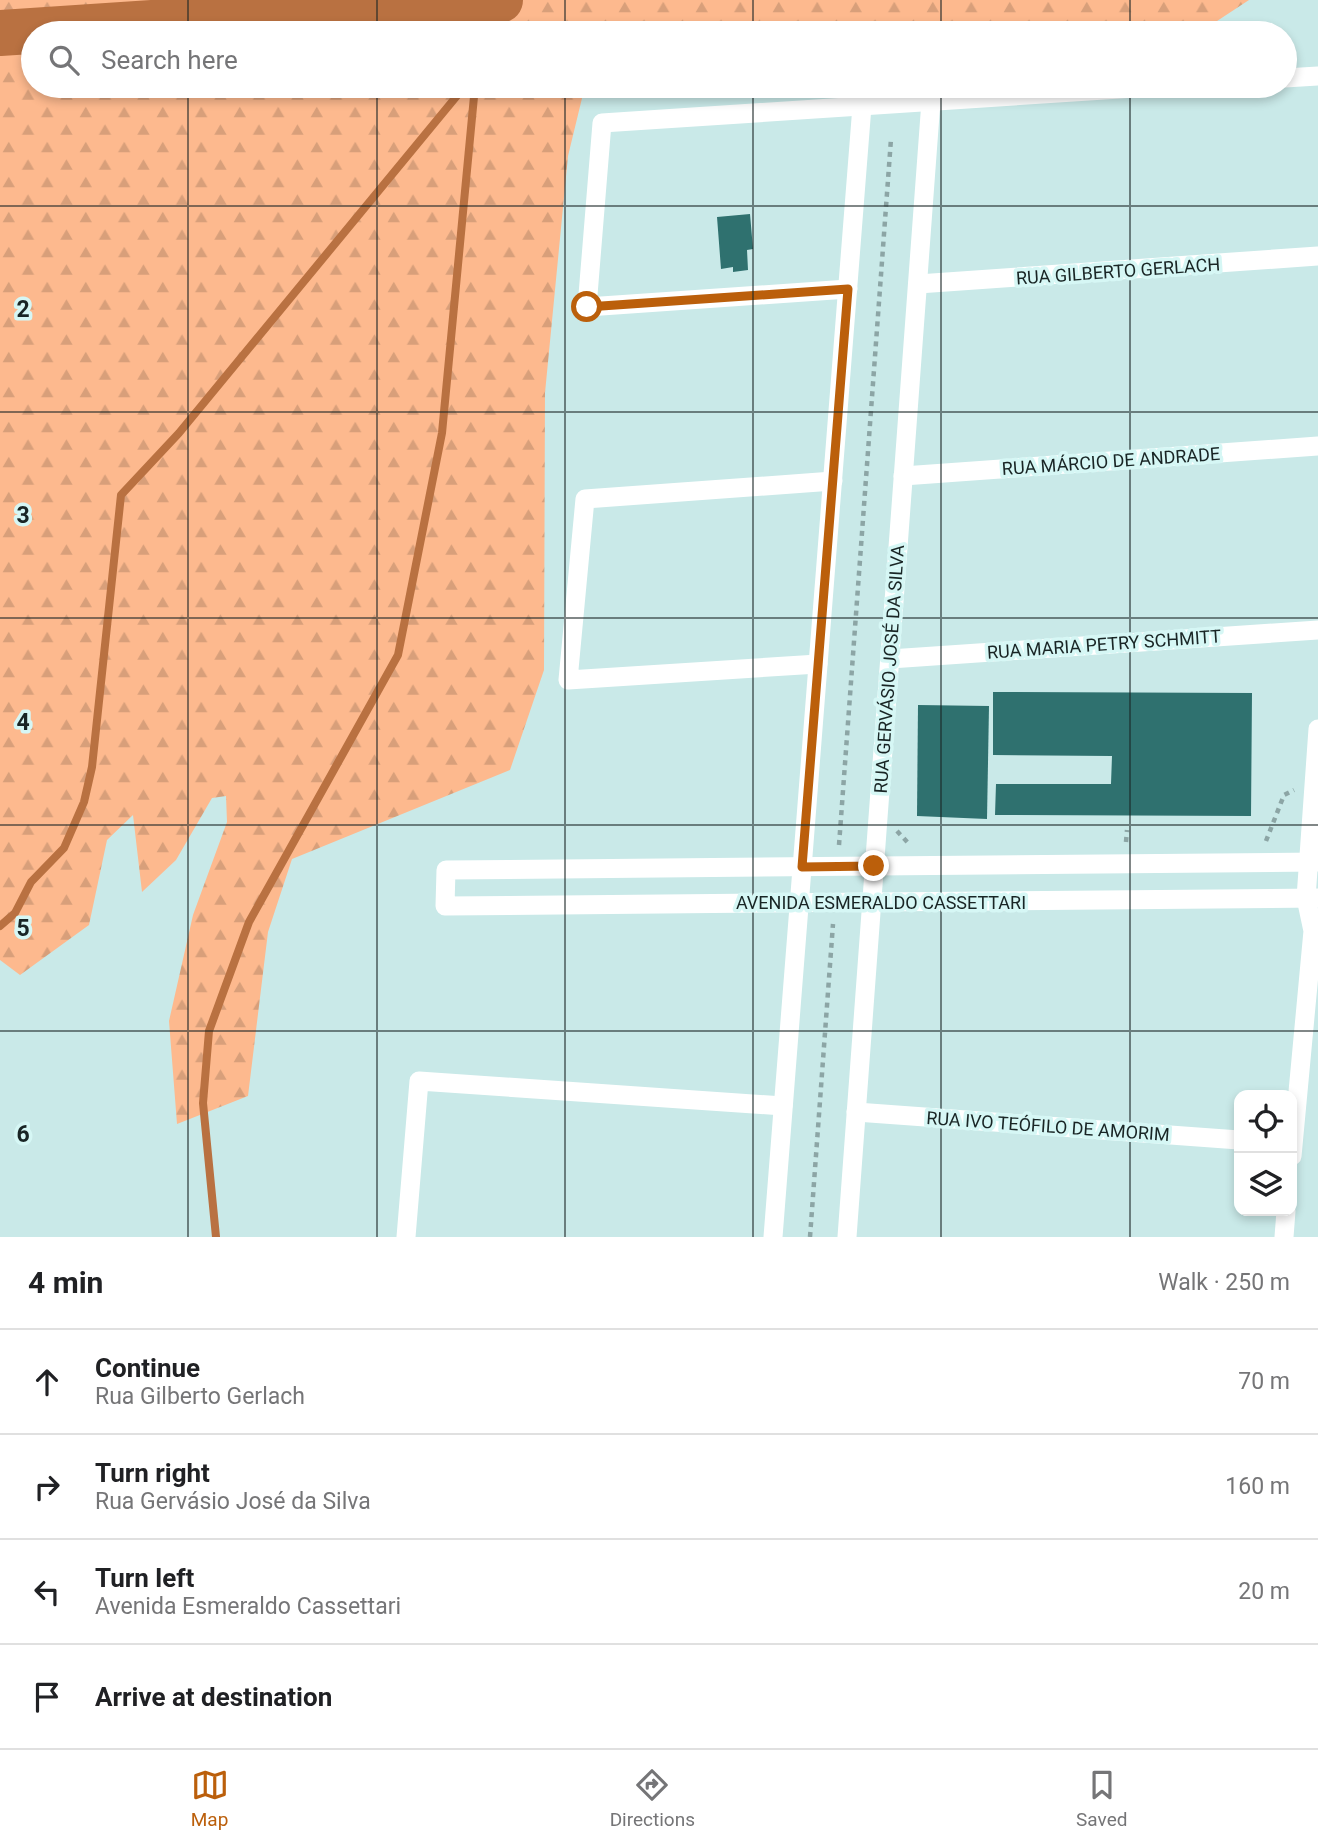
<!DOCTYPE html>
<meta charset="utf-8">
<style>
body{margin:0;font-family:Roboto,sans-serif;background:#f2f2f2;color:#202124}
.controls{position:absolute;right:21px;bottom:21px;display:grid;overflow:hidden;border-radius:14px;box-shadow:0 4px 10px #0003}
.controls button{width:63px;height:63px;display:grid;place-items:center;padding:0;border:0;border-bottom:2px solid #e0e0e0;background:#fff;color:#202124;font:35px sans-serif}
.stop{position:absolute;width:21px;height:21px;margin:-16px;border:5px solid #bb5f0b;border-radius:50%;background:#fff}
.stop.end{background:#bb5f0b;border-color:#fff;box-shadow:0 2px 7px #0008}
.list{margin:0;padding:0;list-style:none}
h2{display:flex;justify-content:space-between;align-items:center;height:91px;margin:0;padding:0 28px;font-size:30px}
h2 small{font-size:23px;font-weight:400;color:#757577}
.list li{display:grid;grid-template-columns:46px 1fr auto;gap:21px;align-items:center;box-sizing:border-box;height:105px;padding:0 28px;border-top:2px solid #e0e0e0}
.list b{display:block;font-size:26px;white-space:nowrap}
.list p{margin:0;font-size:23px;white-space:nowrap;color:#757577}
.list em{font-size:23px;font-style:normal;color:#757577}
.icon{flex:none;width:38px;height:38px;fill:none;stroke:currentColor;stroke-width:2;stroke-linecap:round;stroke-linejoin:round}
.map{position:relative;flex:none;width:1318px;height:1237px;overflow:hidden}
.search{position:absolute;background:#fff;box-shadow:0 4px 10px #0003;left:21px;right:21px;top:21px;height:77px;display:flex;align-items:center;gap:18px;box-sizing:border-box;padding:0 24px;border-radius:38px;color:#757577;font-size:26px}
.sheet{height:511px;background:#fff}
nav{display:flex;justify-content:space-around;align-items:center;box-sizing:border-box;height:98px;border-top:2px solid #e0e0e0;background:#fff;font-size:19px;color:#757577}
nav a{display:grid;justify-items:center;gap:4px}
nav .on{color:#bb5f0b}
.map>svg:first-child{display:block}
</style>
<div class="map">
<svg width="1318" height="1237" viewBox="0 0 1318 1237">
<defs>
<pattern id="forest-firs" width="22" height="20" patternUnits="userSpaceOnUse" patternTransform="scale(1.75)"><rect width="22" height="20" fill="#fdb98e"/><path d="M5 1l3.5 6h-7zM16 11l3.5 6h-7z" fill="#d89f7a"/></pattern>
</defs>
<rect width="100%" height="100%" fill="#c9e9e8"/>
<path fill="url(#forest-firs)" d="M 0,0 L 1249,0 L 1214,23 L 1185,33 L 33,33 L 33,86 L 612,86 L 584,90 L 568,156 L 545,393 L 544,670 L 510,770 L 292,859 L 268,932 L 248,1096 L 177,1124 L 169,1021 L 193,915 L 227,822 L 226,796 L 212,798 L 176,860 L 142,892 L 133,815 L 107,840 L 89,925 L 20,975 L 0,960 Z"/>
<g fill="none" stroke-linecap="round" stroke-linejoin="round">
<g stroke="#b97141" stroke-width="8">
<path d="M 490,33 L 502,0"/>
<path d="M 0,926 L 15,913 L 31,882 L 64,848 L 84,802 L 92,767 L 121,495 L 179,433 L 465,86"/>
<path d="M 216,1237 L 203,1103 L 209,1031 L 249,922 L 398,655 L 442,433 L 475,86"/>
</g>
<path stroke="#b97141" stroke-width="46" d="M 0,33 L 500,0"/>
</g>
<g fill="#2f716f">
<path d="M 750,214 L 753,249 L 747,250 L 748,270 L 733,272 L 733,267 L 721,269 L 717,217 Z"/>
<path d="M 993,692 L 1252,693 L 1251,816 L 995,815 L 996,784 L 1111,784 L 1112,756 L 993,755 Z"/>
<path d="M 918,705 L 989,706 L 987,819 L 917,816 Z"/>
</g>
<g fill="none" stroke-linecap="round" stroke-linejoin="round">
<g stroke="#8ca5a5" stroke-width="4.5" stroke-dasharray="5 5" stroke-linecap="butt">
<path d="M 897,831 L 910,845"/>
<path d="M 1266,841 L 1284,795 L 1294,790"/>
<path d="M 1126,842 L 1127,830"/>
<path d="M 839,845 L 891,139"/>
<path d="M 810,1237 L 833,924"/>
</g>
<g stroke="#fff" stroke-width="19">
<path d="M 1285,78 L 1318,76"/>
<path d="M 918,284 L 1318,256"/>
<path d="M 848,289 L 587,307 L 602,123 L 1166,86"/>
<path d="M 903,476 L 1318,446"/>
<path d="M 890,659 L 1318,630"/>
<path d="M 818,664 L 568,680 L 585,499 L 833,481"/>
<path d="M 1318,862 L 446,870 L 445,906 L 1318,898"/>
<path d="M 856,1112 L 1239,1140"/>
<path d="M 1292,1156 L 1313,931 L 1306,898 L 1318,729"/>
<path d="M 406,1237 L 419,1081 L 783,1106"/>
<path d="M 773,1237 L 862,106"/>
<path d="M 847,1237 L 931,101"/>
<path d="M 1284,1237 L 1286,1211"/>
</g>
</g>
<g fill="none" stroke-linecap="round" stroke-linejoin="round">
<path stroke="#bb5f0b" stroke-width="9" d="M 587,307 L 848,289 L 802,867 L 874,866"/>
</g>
<path fill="none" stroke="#192525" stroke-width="2" stroke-opacity="0.55" d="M 188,0 L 188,33M 377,0 L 377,33M 565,0 L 565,33M 753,0 L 753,33M 941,0 L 941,33M 1130,0 L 1130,33M 188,86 L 188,1237M 377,86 L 377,1237M 565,86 L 565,1237M 753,86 L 753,1237M 941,86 L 941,1237M 1130,86 L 1130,1237M 0,206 L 1318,206M 0,412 L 1318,412M 0,618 L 1318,618M 0,825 L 1318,825M 0,1031 L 1318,1031"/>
<g text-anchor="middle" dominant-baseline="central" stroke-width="7" stroke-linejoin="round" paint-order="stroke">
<g font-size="18" fill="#192525" stroke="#d6f7f5">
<text transform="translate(1118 271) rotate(-4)">RUA GILBERTO GERLACH</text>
<text transform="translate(1111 461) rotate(-4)">RUA MÁRCIO DE ANDRADE</text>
<text transform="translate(1104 644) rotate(-4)">RUA MARIA PETRY SCHMITT</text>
<text transform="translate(889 669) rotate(-86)">RUA GERVÁSIO JOSÉ DA SILVA</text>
<text x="881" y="902">AVENIDA ESMERALDO CASSETTARI</text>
<text transform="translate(1048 1126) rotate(4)">RUA IVO TEÓFILO DE AMORIM</text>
</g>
</g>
<g font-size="23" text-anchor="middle" font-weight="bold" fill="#192525" stroke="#d6f7f5" stroke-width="7" stroke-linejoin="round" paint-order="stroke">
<text x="23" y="317">2</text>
<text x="23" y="523">3</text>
<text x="23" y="730">4</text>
<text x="23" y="936">5</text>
<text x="23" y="1142">6</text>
</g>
</svg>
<div class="controls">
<button><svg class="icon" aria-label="locate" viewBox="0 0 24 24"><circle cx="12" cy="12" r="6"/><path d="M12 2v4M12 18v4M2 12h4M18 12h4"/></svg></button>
<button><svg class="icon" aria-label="layers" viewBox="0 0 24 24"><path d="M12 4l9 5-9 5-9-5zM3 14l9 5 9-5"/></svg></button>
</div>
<div class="stop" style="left:587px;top:307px"></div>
<div class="stop end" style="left:874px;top:866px"></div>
<div class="search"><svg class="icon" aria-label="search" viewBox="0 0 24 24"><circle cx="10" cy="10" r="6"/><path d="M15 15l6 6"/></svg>Search here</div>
</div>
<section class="sheet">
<h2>4 min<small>Walk · 250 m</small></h2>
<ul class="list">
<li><svg class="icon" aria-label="ahead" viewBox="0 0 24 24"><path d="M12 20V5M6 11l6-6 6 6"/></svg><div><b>Continue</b><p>Rua Gilberto Gerlach</p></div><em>70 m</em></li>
<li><svg class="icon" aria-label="right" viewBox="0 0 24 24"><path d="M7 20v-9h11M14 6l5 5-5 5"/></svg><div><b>Turn right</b><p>Rua Gervásio José da Silva</p></div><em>160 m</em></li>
<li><svg class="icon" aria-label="left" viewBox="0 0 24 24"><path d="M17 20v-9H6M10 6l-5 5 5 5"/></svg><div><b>Turn left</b><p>Avenida Esmeraldo Cassettari</p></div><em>20 m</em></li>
<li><svg class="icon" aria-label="arrive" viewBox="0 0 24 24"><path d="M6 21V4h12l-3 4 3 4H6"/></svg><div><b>Arrive at destination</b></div></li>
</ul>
</section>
<nav>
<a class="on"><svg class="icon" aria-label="map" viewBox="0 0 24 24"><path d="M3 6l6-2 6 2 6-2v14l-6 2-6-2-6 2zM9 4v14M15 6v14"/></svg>Map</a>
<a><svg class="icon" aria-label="directions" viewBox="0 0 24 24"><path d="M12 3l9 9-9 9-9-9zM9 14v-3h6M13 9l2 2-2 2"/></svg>Directions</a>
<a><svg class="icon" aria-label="saved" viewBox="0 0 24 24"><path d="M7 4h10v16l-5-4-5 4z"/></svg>Saved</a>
</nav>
